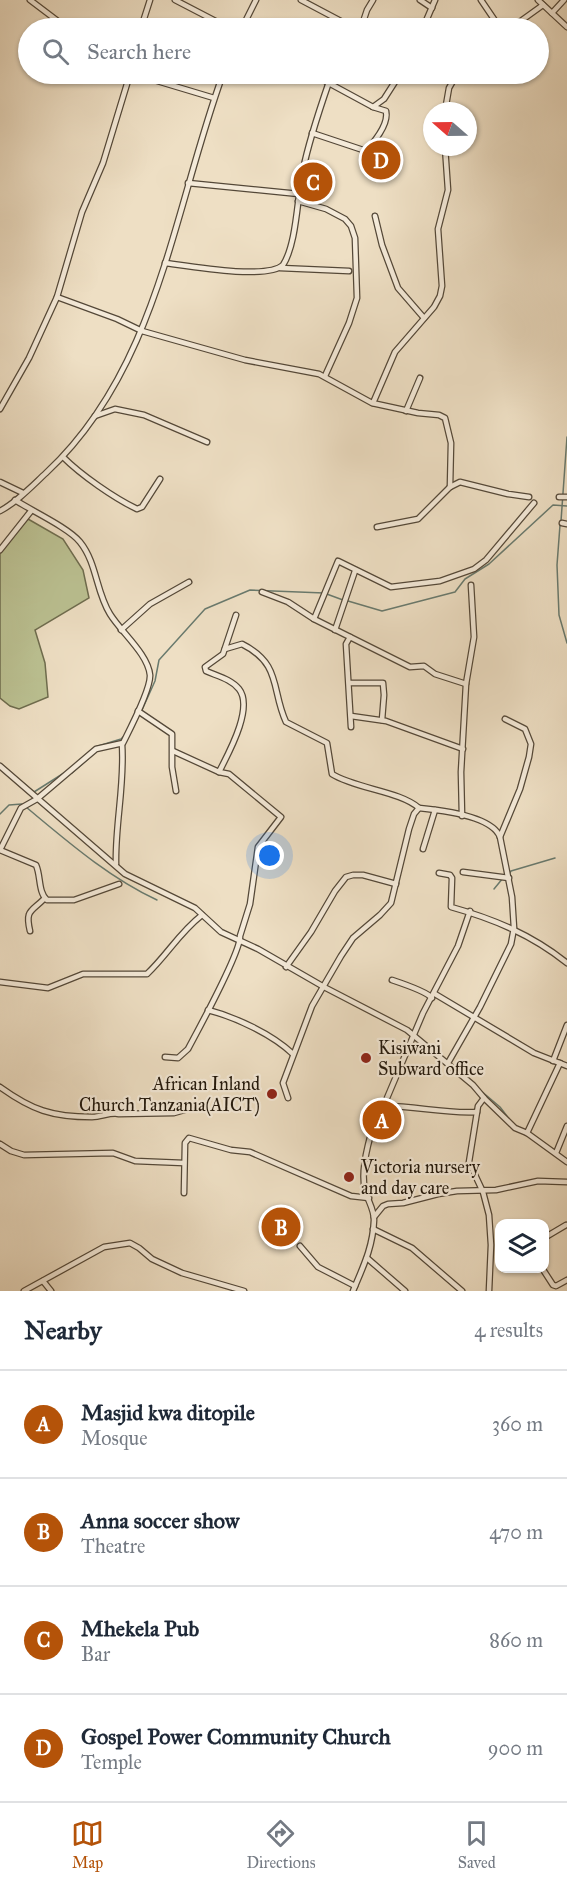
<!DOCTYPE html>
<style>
body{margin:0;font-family:"IM FELL Great Primer",serif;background:#f6f6f7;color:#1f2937}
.controls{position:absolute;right:18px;bottom:18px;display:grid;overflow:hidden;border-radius:12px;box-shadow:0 2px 4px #0004}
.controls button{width:54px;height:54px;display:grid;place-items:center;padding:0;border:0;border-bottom:2px solid #e0e1e3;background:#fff;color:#1f2937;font:30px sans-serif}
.compass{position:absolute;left:423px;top:102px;width:54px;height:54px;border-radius:50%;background:#fff;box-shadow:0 2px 4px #0004;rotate:290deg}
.you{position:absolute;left:270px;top:856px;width:21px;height:21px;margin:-15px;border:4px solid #fff;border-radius:50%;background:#1a73e8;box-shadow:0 0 0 9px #1a73e833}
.badge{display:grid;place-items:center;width:39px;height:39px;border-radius:50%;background:#b45309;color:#fff;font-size:20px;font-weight:700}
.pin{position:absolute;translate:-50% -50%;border:3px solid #fff;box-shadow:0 2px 6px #0006}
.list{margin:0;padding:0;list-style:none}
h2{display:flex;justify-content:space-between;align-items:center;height:78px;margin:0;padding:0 24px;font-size:26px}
h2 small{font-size:20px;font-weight:400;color:#747a83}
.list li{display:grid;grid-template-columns:39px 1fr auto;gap:18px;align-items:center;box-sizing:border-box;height:108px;padding:0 24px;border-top:2px solid #e0e1e3}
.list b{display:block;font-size:22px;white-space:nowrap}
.list p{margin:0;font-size:20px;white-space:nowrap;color:#747a83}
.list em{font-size:20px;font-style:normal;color:#747a83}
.icon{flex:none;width:33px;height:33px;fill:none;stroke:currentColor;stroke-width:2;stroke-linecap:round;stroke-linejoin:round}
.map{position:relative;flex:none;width:567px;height:1291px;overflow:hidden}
.search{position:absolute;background:#fff;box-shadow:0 2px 4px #0004;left:18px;right:18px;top:18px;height:66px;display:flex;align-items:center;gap:15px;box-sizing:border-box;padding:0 21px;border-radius:33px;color:#747a83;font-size:22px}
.sheet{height:510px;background:#fff}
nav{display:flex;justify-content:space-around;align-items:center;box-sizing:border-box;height:84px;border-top:2px solid #e0e1e3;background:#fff;font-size:16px;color:#747a83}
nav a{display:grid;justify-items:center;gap:3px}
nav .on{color:#b45309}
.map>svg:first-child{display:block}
</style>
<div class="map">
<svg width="567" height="1291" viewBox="0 0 567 1291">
<rect width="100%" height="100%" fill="#eedfc4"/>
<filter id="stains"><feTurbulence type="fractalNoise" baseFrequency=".00333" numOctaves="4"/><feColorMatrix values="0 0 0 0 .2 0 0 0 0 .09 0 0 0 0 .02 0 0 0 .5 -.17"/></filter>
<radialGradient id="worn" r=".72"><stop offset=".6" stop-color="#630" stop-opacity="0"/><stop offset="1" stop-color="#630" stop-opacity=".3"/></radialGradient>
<path fill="#bbc192" stroke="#6e6c4e" stroke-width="1.5" d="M 28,519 L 63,539 L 83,570 L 89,598 L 35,630 L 45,663 L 48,697 L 19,709 L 10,706 L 0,698 L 0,550 Z"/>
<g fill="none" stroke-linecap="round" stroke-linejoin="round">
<g stroke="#697a6e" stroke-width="1.5">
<path d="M 561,521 L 567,437"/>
<path d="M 560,525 L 557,565 L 559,615 L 567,643"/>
<path d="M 348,601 L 382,611 L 455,592 L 465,579 L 489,564 L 553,505 L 567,506"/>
<path d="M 142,710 L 155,681 L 159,660 L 205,609 L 250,590 L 324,593 L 343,600"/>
<path d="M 95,747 L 121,739 L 124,736"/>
<path d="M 72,773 L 88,759"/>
<path d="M 21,781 L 34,792 L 64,773"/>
<path d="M 26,807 C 67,841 108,877 157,900"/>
<path d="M 0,814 L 9,805 L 22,804"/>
<path d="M 509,874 L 511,871 L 555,858"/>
<path d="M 494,889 L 503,878"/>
<path d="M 480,1090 L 500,1107 L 510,1120"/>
<path d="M 558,1152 L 566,1159"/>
</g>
<defs>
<g id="street">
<path d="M 30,0 L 67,28"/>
<path d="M 175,0 L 229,28"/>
<path d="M 301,0 L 354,28"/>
<path d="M 420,0 L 432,8"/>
<path d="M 481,0 L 500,28"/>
<path d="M 538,0 L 567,27"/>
<path d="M 552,13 L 564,0"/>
<path d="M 141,28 L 150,0"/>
<path d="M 242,28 L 256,0"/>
<path d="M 361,28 L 367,10 L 373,0"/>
<path d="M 423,28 L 435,0"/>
<path d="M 511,28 L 543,5"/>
<path d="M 134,74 L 214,98"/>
<path d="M 312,74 L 373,107 L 384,99 L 400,74"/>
<path d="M 445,111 L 449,88 L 457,74"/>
<path d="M 312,133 L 366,151 C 375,141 389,124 386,111 L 373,107"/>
<path d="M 188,183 L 299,194"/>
<path d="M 298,201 L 326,209 L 345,219 L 351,226 L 355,238 L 357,298 L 349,323 L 325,376"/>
<path d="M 375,216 L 382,245 L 398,288 L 424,318"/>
<path d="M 165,263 C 188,266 267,280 283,265 C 297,243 297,197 303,170 C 309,140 319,111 329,82"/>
<path d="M 280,268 L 349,271"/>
<path d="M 57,297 L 117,319 L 142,331 L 245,360 L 319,374 L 372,403 L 418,413 L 439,415 L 445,418 L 451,443 L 450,487"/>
<path d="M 373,403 L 395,352 L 434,307 L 440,296 L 442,286 L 438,229 L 448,190 L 445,147"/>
<path d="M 0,409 L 29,358 L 57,297 L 82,212 L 103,163 L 130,74"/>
<path d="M 406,411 L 420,378"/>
<path d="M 95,416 L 115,409 L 144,415 L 207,442"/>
<path d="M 63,457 C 81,475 114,498 137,509 L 142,507 L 160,479"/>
<path d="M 0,482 L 23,493"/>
<path d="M 559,497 L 567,497"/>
<path d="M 15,500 C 32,511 69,528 80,542 C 97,563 96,592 110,614 C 121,632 148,654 150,675 C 151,689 130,729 123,743 L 96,749 L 37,799 L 21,808 L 0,850 L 36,865 C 41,876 38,892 47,900 L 74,900 L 119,884"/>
<path d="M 0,511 C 17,502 32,486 46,473 C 158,369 173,211 223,74"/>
<path d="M 562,523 L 567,524"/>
<path d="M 377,527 L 418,519 L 450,487 L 460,482 L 508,494 L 529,497"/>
<path d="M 0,550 L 31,511"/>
<path d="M 262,592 L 288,602 L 314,619 L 410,667 L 424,666 L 435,674 L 466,684"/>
<path d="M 314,619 L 338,561 L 391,587 L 440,581 L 474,569 L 486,560 L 534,503"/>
<path d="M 121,630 L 150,604 L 189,582"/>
<path d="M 335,630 L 355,571"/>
<path d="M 350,637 L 346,644 L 351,727"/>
<path d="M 225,649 L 242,644 C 282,664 271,690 286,722 L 327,743 L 332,774 C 356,789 400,791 419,808"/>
<path d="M 349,683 L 383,683 L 384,695 L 382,720"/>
<path d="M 138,711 L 172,734 L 172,767 L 176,791"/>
<path d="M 351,716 L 386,721 L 463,749"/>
<path d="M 0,766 L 125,874 L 195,908 L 221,932 L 258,949 L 324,987 L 407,1030 L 473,1085 L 484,1098 L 515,1128 L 527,1133 L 567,1162"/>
<path d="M 219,772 C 228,754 254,708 239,689 C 231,679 217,676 206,671 L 205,667 L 223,654 L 236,615"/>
<path d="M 462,816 L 461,772 L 466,684 L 474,637 L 471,585"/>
<path d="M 500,837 L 520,789 L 529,757 L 531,744 L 525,729 L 505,719"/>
<path d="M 423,849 L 435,810"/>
<path d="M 116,864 C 115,824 125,784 122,744"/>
<path d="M 463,872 L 509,878"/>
<path d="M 439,873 L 450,875 L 452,878 L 451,907 C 494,919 532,935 567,963"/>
<path d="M 30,931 C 25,910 31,912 44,899"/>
<path d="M 286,967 L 311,932 L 335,891 L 346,877 L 353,875 L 363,875 L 396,884"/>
<path d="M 392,980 C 401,983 427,992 432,998"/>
<path d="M 0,982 L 48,988 L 83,974 L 147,974 C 168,954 179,933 202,915"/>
<path d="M 435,994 L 534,1053 L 567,1066"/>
<path d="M 208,1010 C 235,1017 272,1034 293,1054"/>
<path d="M 165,1057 L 178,1058 L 188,1049 C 198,1030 241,952 240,936 L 250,904 L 258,847 L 281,817 L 229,774 L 219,772 L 173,751"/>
<path d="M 553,1061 L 567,1025"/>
<path d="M 0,1087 C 32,1110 52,1117 92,1117 C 102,1117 110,1112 119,1114 L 174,1113 L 188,1109"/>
<path d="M 288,1098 L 283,1083 L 312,1006 L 341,956 L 353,938 L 380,915 L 391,903 L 409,829 L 414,814 L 419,808 C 440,810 492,816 500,837 L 512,897 L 514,928 L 511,944 L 480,1007 L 448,1063"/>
<path d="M 484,1098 L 478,1106 L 469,1162 L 483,1192 L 489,1215 L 491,1245 L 489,1291"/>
<path d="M 386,1106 L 387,1098 L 423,1013 L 458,946 L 470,911"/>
<path d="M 527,1133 L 560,1063"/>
<path d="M 0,1144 L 11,1151 L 24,1155 L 113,1153 L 135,1161 L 184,1163"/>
<path d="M 556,1153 L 567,1126"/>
<path d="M 184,1193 L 185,1143 L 189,1138 L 231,1150 L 250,1152 L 351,1196 L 369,1198"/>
<path d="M 374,1217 L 383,1206 L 388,1204 L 403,1203 L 438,1194 L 457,1191 L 496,1190 L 538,1181 L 567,1182"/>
<path d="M 373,1229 L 412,1248 L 462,1291"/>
<path d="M 544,1238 L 566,1225"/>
<path d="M 300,1246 L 318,1267 L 355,1286"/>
<path d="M 367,1258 L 405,1291"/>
<path d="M 542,1268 L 553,1285 L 556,1286 L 567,1280"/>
<path d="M 43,1281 L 51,1291"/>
<path d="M 24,1291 L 104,1247 L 130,1243 L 139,1248 L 152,1259 L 182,1273 L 244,1291"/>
<path d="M 353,1291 C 363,1267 373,1247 374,1220 C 374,1208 367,1200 365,1189 C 360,1170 371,1119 386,1106 C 416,1106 446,1114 477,1112"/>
</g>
</defs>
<use href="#street" stroke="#544838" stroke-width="7"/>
<use href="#street" stroke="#f4ead9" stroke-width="4.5"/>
</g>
<g fill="#8f2418" stroke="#f4ead9" stroke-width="2">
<circle cx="366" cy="1058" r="6"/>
<circle cx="272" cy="1094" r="6"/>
<circle cx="349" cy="1177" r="6"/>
</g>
<g text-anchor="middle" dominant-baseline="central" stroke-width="4.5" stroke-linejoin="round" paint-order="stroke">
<g font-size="18" fill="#20160a" stroke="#f4ead9" text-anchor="start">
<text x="378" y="1048">Kisiwani<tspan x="378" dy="21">Subward office</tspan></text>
<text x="260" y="1084" text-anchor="end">African Inland<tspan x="260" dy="21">Church Tanzania(AICT)</tspan></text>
<text x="361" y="1167">Victoria nursery<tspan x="361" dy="21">and day care</tspan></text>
</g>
</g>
<rect width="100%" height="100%" filter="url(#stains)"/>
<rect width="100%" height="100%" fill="url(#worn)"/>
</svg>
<div class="controls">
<button><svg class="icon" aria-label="layers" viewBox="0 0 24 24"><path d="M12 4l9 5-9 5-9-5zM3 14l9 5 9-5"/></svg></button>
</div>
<svg class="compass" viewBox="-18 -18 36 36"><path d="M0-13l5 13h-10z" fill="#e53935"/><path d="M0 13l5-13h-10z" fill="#747a83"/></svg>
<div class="you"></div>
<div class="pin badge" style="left:382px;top:1120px">A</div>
<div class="pin badge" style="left:281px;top:1227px">B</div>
<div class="pin badge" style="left:313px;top:182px">C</div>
<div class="pin badge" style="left:381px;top:160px">D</div>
<div class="search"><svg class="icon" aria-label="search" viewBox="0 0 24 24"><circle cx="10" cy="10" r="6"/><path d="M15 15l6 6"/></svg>Search here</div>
</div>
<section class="sheet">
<h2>Nearby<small>4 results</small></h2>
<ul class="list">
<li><span class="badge">A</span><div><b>Masjid kwa ditopile</b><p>Mosque</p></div><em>360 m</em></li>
<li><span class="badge">B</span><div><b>Anna soccer show</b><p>Theatre</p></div><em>470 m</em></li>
<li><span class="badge">C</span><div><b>Mhekela Pub</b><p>Bar</p></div><em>860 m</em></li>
<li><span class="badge">D</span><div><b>Gospel Power Community Church</b><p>Temple</p></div><em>900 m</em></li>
</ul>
</section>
<nav>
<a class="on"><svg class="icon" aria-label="map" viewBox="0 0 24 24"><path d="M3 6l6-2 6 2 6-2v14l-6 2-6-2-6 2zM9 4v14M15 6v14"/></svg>Map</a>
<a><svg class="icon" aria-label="directions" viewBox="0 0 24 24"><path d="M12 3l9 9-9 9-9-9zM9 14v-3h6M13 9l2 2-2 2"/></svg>Directions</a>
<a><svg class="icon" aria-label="saved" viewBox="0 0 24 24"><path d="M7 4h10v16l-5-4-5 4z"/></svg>Saved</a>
</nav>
